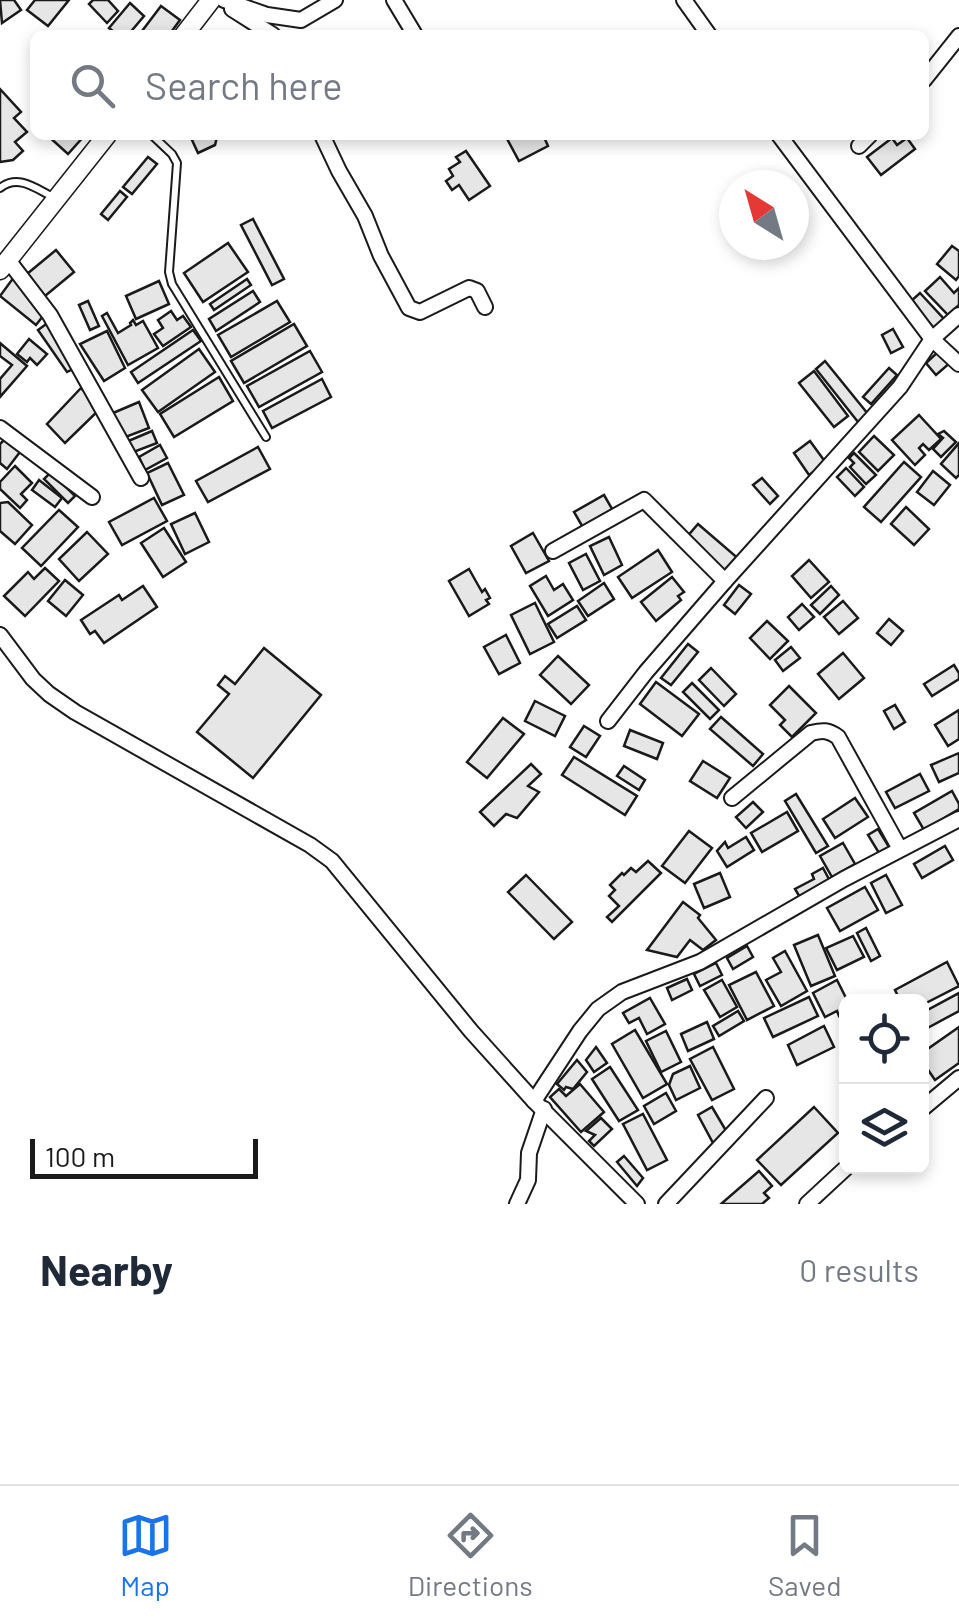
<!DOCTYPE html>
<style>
body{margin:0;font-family:Barlow,sans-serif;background:#f2f2f3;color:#1f2937}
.controls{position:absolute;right:30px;bottom:30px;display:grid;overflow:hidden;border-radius:15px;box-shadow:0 5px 15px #0003}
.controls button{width:90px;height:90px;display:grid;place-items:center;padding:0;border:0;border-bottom:2px solid #e0e1e3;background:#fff;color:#1f2937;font:50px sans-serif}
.compass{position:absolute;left:719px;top:170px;width:90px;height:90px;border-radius:50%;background:#fff;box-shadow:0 5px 15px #0003;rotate:323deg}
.scale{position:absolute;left:30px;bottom:25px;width:228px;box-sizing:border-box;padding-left:10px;border:5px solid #1a1a1a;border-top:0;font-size:28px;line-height:35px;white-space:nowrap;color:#1a1a1a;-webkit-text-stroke:8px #fff;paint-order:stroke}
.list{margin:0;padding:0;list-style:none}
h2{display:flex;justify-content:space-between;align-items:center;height:130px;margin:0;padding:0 40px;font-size:42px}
h2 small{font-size:32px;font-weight:400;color:#747a83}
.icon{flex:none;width:55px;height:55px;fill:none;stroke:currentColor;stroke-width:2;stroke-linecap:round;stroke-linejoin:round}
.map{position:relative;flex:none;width:959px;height:1204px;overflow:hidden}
.search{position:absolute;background:#fff;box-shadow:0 5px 15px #0003;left:30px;right:30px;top:30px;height:110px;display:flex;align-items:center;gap:25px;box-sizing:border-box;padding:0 35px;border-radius:15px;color:#747a83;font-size:38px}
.sheet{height:280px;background:#fff}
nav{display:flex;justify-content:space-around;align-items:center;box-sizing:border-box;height:140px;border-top:2px solid #e0e1e3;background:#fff;font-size:28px;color:#747a83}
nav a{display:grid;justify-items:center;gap:5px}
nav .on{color:#1a73e8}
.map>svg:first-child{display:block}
</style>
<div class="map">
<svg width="959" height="1204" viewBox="0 0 959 1204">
<rect width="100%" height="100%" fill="#fff"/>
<g fill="#e6e6e6" stroke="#1a1a1a" stroke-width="2.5">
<path d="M 0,0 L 14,0 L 21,10 L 2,23 Z"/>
<path d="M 35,0 L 69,0 L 48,26 L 27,10 Z"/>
<path d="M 93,0 L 108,0 L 118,11 L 107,23 L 89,4 Z"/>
<path d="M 130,3 L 144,16 L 128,35 L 118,35 L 109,28 Z"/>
<path d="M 161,6 L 180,20 L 169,35 L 139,35 Z"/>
<path d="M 0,89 L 21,112 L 14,118 L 27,132 L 15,142 L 23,151 L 13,160 L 0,162 Z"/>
<path d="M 47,135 L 85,135 L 68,154 Z"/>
<path d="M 200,135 L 216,135 L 217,137 L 215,145 L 198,153 L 192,140 Z"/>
<path d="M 505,135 L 543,135 L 548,146 L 519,161 Z"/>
<path d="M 892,138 L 897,145 L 907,138 L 915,149 L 881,175 L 867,157 Z"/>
<path d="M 466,151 L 490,186 L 469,200 L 459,185 L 452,190 L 446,181 L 453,176 L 449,169 L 460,162 L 456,157 Z"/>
<path d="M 148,157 L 157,164 L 132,194 L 123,187 Z"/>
<path d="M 120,191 L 127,197 L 108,220 L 101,214 Z"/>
<path d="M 253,219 L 284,279 L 272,285 L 241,225 Z"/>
<path d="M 228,243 L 248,272 L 203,302 L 184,273 Z"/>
<path d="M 952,246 L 959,251 L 959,276 L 956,280 L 937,264 Z"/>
<path d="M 56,250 L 74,272 L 45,296 L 27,274 Z"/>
<path d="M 14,277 L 43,316 L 36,325 L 0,296 Z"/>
<path d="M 940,277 L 954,293 L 959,288 L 959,305 L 948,315 L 925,291 Z"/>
<path d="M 247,279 L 251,285 L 214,310 L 210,304 Z"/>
<path d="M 159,281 L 169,304 L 136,319 L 126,296 Z"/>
<path d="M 253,291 L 260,302 L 216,331 L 209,319 Z"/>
<path d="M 920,293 L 944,319 L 934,328 L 910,302 Z"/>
<path d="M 88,301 L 99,326 L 90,330 L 79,305 Z"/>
<path d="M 277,301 L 290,322 L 231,357 L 218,335 Z"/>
<path d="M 171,311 L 177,320 L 183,316 L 191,327 L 163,346 L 154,334 L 163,328 L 158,320 Z"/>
<path d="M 107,313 L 118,333 L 131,325 L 130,323 L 133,320 L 136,325 L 143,321 L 158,348 L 128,365 L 102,316 Z"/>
<path d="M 49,322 L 77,367 L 67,372 L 38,330 Z"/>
<path d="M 294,324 L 307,346 L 244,383 L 231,361 Z"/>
<path d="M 893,329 L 903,347 L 891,353 L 882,335 Z"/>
<path d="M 193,330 L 201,341 L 138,383 L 131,372 Z"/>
<path d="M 107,331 L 125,368 L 104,381 L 80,344 Z"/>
<path d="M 29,339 L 47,354 L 37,365 L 30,358 L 27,362 L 17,354 Z"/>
<path d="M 0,343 L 27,366 L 0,397 L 0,379 L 12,365 L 0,356 Z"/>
<path d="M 199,349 L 215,372 L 158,412 L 142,390 Z"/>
<path d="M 940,350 L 951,362 L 936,375 L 926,363 Z"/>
<path d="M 310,351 L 322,372 L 259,407 L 247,386 Z"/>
<path d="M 825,361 L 868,414 L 858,422 L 816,369 Z"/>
<path d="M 889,368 L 897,375 L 871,404 L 863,397 Z"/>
<path d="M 814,371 L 848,416 L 834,427 L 799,383 Z"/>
<path d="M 219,377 L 233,401 L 174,437 L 160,414 Z"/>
<path d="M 322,379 L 331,397 L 272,428 L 263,411 Z"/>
<path d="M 81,388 L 101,408 L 65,443 L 47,424 Z"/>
<path d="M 139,402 L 149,428 L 123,438 L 113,413 Z"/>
<path d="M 919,415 L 941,439 L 929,450 L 923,444 L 919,448 L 925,455 L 915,465 L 892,440 Z"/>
<path d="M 152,431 L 157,443 L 131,453 L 126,442 Z"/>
<path d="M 944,431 L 956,442 L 941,457 L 933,449 L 943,438 L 938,434 Z"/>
<path d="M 874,436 L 894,455 L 878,471 L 859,452 Z"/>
<path d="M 4,440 L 20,452 L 7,469 L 0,463 L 0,444 Z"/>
<path d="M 810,441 L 826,463 L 809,475 L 794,453 Z"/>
<path d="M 959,443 L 959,475 L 956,478 L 941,464 Z"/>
<path d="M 160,445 L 167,458 L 145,470 L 139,457 Z"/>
<path d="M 258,447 L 270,469 L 208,502 L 196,481 Z"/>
<path d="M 854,453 L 876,475 L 866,484 L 850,467 L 854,463 L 849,458 Z"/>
<path d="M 904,462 L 921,477 L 881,522 L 864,507 Z"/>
<path d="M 168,463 L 184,495 L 162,505 L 147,473 Z"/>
<path d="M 15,466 L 32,483 L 21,494 L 27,500 L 20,508 L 0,489 L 0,482 Z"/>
<path d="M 846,468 L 864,487 L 855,496 L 837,477 Z"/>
<path d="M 933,471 L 950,485 L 934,505 L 917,492 Z"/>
<path d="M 51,472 L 75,496 L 68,503 L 44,479 Z"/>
<path d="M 762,478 L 778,496 L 770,504 L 753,485 Z"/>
<path d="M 39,480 L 62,498 L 55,507 L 32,490 Z"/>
<path d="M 604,495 L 615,514 L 585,531 L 574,512 Z"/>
<path d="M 154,498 L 167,521 L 122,545 L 109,522 Z"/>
<path d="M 8,502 L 32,525 L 15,544 L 0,531 L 0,503 Z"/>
<path d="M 906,507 L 929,529 L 914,545 L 891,524 Z"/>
<path d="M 59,510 L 78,527 L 41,566 L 22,548 Z"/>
<path d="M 195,513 L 209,542 L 185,554 L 171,524 Z"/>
<path d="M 698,524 L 740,560 L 727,574 L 686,538 Z"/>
<path d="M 164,528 L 186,562 L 163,577 L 141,543 Z"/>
<path d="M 87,532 L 108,554 L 79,581 L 59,559 Z"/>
<path d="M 533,533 L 549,561 L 526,573 L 511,546 Z"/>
<path d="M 609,537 L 622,565 L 604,575 L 590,546 Z"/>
<path d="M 658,550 L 672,572 L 632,598 L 618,577 Z"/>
<path d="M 586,554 L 600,581 L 583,590 L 569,563 Z"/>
<path d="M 809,560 L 829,582 L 811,598 L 792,576 Z"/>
<path d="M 45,568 L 59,581 L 25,616 L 4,596 L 28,572 L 34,579 Z"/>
<path d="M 469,569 L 482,592 L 485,589 L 490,598 L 486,600 L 489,604 L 469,616 L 449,581 Z"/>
<path d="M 546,576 L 554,590 L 563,584 L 573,600 L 548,616 L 530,586 Z"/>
<path d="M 672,577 L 684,592 L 678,596 L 681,600 L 656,621 L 641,602 Z"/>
<path d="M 65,580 L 83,595 L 66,616 L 48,601 Z"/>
<path d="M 604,583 L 614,599 L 588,616 L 578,601 Z"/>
<path d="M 739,585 L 751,594 L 735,614 L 724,605 Z"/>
<path d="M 143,586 L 157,607 L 104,643 L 95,631 L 90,634 L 81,620 L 119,595 L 122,600 Z"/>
<path d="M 831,586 L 839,595 L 820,614 L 811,605 Z"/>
<path d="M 843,601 L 858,618 L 839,634 L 824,617 Z"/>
<path d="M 535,603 L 554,642 L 530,654 L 511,615 Z"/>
<path d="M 802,604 L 814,617 L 799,630 L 788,617 Z"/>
<path d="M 577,606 L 586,620 L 557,638 L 548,624 Z"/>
<path d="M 889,619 L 903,631 L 891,645 L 877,633 Z"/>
<path d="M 767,621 L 788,641 L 770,659 L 750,638 Z"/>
<path d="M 506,635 L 520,663 L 499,674 L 484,647 Z"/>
<path d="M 688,644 L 698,652 L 671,685 L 661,678 Z"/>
<path d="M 791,647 L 800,658 L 783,671 L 775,660 Z"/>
<path d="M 264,648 L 321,695 L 253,778 L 197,732 L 229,694 L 218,685 L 225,676 L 235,684 Z"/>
<path d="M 843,653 L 864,678 L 839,699 L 818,674 Z"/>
<path d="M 558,656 L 589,685 L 571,704 L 540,675 Z"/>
<path d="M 954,665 L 959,673 L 959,679 L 932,696 L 924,684 Z"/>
<path d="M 711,668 L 736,694 L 724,706 L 699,680 Z"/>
<path d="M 656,682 L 699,714 L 682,736 L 640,704 Z"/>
<path d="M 692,683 L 719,710 L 710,719 L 683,692 Z"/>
<path d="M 789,686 L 816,713 L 792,737 L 780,725 L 785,720 L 770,705 Z"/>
<path d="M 535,701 L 565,716 L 555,736 L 525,721 Z"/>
<path d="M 895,705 L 905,722 L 894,729 L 884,711 Z"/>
<path d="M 959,710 L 959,739 L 948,746 L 935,725 Z"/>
<path d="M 721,717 L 763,754 L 753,766 L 710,729 Z"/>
<path d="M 503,718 L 524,734 L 487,778 L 467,762 Z"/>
<path d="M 584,726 L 600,736 L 586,757 L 570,747 Z"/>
<path d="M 630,730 L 663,743 L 657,759 L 624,746 Z"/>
<path d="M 959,753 L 959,773 L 939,782 L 931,765 Z"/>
<path d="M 574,757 L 637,796 L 625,815 L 562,775 Z"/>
<path d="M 703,761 L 730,778 L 717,798 L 690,781 Z"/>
<path d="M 531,764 L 541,774 L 528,786 L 539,792 L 517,818 L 506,814 L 494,826 L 480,812 Z"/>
<path d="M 624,766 L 645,780 L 639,790 L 617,776 Z"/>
<path d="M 920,774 L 929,791 L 895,808 L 886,792 Z"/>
<path d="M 952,791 L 959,804 L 959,809 L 924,830 L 914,813 Z"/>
<path d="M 796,794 L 828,846 L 816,853 L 785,801 Z"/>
<path d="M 855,798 L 868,817 L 835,838 L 823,819 Z"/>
<path d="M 753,802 L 763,812 L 746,828 L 736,817 Z"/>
<path d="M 787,812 L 798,831 L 762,852 L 751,833 Z"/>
<path d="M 878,829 L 889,847 L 879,853 L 868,835 Z"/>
<path d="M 689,831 L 712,848 L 685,883 L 662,866 Z"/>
<path d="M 746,837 L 754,850 L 727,867 L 717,851 L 725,842 L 728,848 Z"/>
<path d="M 843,843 L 855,864 L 832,877 L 820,856 Z"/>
<path d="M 945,846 L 953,860 L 922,878 L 914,864 Z"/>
<path d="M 648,861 L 661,873 L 612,922 L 607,917 L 619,906 L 609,896 L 615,890 L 610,885 L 622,873 L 624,875 L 631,868 L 636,872 Z"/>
<path d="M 823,868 L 831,883 L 801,899 L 795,889 L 814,879 L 812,874 Z"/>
<path d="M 720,873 L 730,897 L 704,908 L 694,884 Z"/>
<path d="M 526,875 L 572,922 L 554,939 L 508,892 Z"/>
<path d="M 886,875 L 902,905 L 886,913 L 871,883 Z"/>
<path d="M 865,887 L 878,910 L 840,931 L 827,908 Z"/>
<path d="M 683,902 L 700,915 L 698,918 L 716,940 L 703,950 L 690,940 L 677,957 L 647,950 Z"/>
<path d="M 866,928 L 880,956 L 871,961 L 857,933 Z"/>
<path d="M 818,935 L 835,976 L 811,986 L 794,945 Z"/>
<path d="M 853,936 L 864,957 L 837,970 L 826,948 Z"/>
<path d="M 747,946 L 753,957 L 733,969 L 727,958 Z"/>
<path d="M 785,951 L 807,991 L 781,1006 L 766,980 L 781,972 L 773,958 Z"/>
<path d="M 947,962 L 959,986 L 922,1005 L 922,1002 L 901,1002 L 895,990 Z"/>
<path d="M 716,963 L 722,975 L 700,986 L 694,974 Z"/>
<path d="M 756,972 L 774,1006 L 747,1020 L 729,985 Z"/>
<path d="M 687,979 L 692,990 L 672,1000 L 667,988 Z"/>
<path d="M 722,980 L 737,1007 L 720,1017 L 704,990 Z"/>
<path d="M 837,980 L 848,1002 L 846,1012 L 839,1016 L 837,1011 L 825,1017 L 813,993 Z"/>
<path d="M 959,993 L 959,1011 L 922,1031 L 922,1013 Z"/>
<path d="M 809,997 L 818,1016 L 773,1037 L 764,1018 Z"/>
<path d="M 650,998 L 665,1024 L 647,1034 L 639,1018 L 629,1023 L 623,1013 Z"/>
<path d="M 738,1011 L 744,1021 L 719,1036 L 713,1026 Z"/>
<path d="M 707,1022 L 714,1039 L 688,1051 L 681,1034 Z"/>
<path d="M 824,1026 L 834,1047 L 797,1065 L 788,1045 Z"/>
<path d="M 959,1027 L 959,1063 L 935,1080 L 922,1061 L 922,1053 Z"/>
<path d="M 635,1030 L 667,1084 L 643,1098 L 612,1044 Z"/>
<path d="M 666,1031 L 681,1062 L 661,1072 L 646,1041 Z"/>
<path d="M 596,1047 L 607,1063 L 594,1072 L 586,1060 Z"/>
<path d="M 713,1047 L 734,1089 L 712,1100 L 690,1059 Z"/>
<path d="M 577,1060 L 587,1072 L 573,1089 L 566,1087 L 564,1090 L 557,1084 Z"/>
<path d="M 690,1066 L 700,1088 L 676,1100 L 669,1085 L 673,1074 Z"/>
<path d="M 610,1067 L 638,1110 L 619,1121 L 592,1079 Z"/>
<path d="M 580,1084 L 604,1112 L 581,1132 L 550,1097 L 559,1089 L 566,1096 Z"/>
<path d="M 666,1093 L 676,1111 L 654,1124 L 644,1106 Z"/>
<path d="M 712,1107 L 728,1134 L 713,1143 L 698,1115 Z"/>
<path d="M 814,1107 L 838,1133 L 781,1185 L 757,1160 Z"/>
<path d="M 643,1114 L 667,1160 L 647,1170 L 623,1124 Z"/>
<path d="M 601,1118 L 612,1129 L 594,1146 L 589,1141 L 595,1135 L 586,1131 Z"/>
<path d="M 624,1156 L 643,1178 L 637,1186 L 617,1162 Z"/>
<path d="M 759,1171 L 772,1186 L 764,1193 L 769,1198 L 762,1204 L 721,1204 Z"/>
</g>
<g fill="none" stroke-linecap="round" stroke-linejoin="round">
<defs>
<g id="service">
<path d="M 152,135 L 172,154 L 177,163 L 169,272 L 172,284 L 266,437"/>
<path d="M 0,188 C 18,174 35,188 53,197"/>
</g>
<g id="minor">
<path d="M 224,0 L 267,15 L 301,20 L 335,0"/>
<path d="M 394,0 L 415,35"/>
<path d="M 684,0 L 709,35"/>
<path d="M 232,9 L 273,35"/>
<path d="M 924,80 L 959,36"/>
<path d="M 322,135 L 339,171 L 365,216 L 381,256 L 409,308 L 420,312 L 469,288 L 477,291 L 485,307"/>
<path d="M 779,135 L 932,339 L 959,364"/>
<path d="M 859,146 L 870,135"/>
<path d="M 8,260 L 50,315 L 141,478"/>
<path d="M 0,428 L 92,497"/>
<path d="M 553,551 L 644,500 L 725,581"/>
<path d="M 0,635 L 33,679 L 49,694 L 75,712 L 310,845 L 332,861 L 471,1031 L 534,1101 L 637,1204"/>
<path d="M 608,721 L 646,672 L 725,581 L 900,387 L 932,339 L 959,315"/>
<path d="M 732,798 L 811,733 C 823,730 828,730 838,737 L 900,849"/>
<path d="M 534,1101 L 580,1031 L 598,1009 L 622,992 L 700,962 L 844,879 L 959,819"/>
<path d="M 922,1109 L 959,1078"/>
<path d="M 517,1204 L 528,1180 L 529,1153 L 544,1109"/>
<path d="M 666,1204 L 766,1098"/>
<path d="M 807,1204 L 848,1166"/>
</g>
<g id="tertiary">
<path d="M 184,35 L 211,0"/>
<path d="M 0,270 L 107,135"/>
</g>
</defs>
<use href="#service" stroke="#1a1a1a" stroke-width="10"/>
<use href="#minor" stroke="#1a1a1a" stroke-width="18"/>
<use href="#tertiary" stroke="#1a1a1a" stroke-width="21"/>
<use href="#service" stroke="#fff" stroke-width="6"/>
<use href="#minor" stroke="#fff" stroke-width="14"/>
<use href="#tertiary" stroke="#fff" stroke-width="18"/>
</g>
</svg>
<div class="controls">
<button><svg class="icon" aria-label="locate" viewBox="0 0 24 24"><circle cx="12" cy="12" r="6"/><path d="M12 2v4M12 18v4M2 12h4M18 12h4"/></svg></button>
<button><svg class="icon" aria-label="layers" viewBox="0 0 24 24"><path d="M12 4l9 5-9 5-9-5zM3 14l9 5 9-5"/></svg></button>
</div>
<svg class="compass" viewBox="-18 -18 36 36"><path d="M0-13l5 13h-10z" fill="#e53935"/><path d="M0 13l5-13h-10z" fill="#747a83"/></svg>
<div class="scale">100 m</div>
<div class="search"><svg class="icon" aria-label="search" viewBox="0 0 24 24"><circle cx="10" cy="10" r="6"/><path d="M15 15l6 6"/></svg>Search here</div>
</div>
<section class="sheet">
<h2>Nearby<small>0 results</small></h2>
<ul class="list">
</ul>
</section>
<nav>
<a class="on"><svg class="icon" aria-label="map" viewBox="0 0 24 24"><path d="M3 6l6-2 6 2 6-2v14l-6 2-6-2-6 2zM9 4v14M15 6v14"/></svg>Map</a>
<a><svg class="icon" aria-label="directions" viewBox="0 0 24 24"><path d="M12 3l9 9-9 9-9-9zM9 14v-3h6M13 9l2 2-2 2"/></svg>Directions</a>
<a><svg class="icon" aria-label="saved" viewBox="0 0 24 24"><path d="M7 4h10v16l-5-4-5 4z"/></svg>Saved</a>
</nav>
